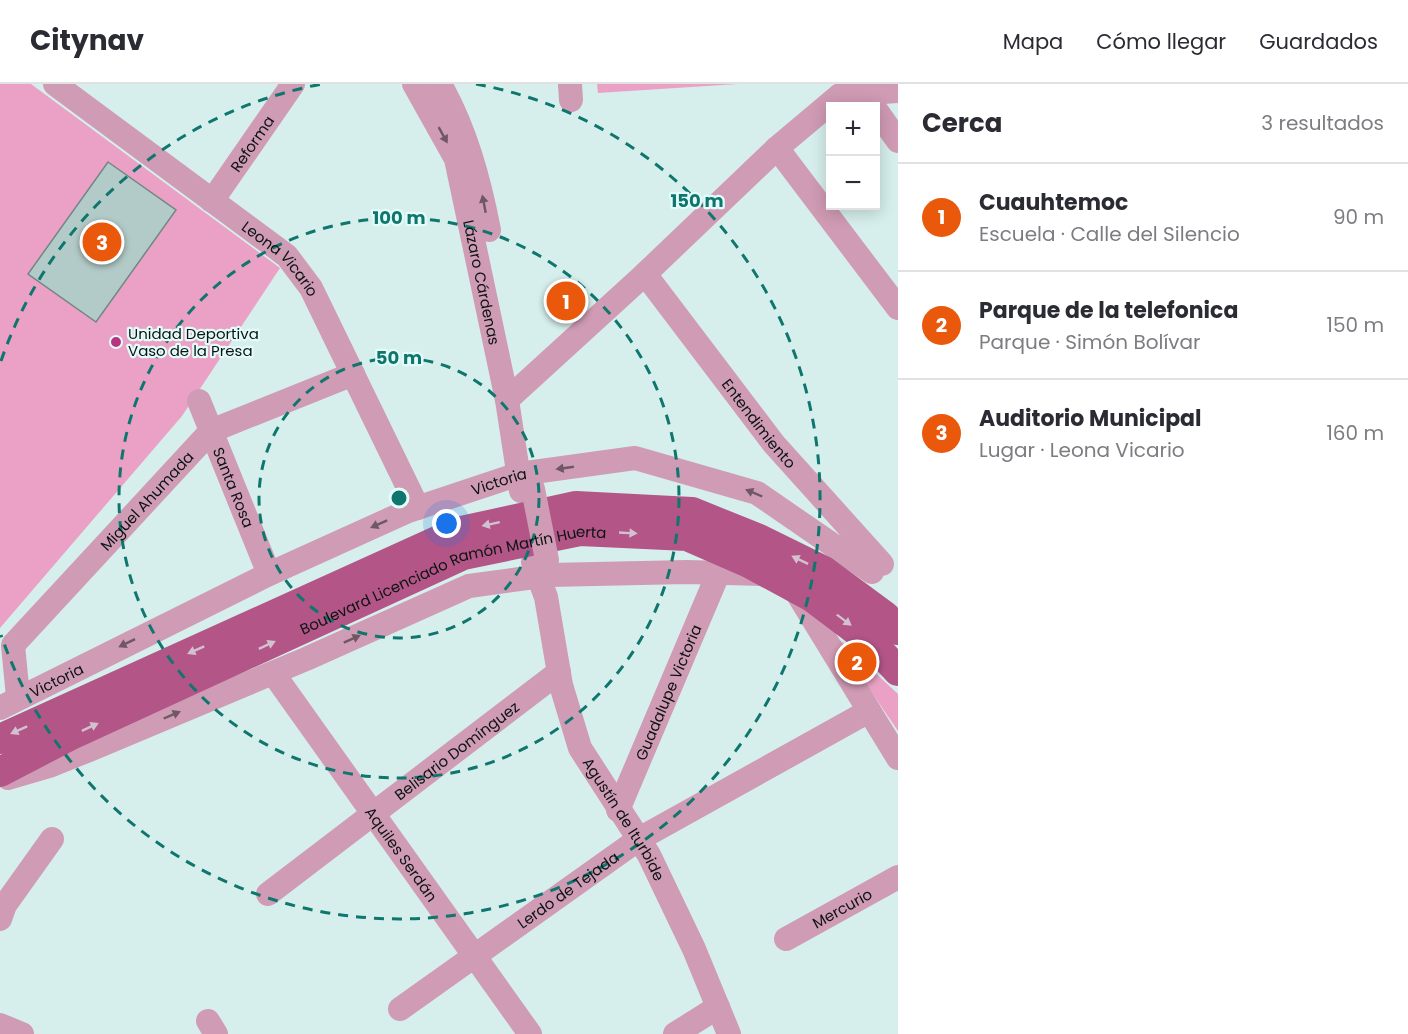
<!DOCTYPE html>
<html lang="es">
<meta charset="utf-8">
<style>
body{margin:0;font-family:Poppins,sans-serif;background:#f7f7f7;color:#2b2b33}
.controls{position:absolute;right:18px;top:18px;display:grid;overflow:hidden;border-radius:0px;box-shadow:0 3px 15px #0003}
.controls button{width:54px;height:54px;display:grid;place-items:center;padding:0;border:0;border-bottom:2px solid #e1e1e2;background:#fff;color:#2b2b33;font:30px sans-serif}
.you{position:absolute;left:447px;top:440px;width:21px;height:21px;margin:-15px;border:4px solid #fff;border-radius:50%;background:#1a73e8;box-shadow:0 0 0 9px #1a73e833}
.badge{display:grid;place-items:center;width:39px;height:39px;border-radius:50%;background:#ea580c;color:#fff;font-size:20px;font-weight:700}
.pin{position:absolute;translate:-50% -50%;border:3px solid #fff;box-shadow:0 2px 6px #0006}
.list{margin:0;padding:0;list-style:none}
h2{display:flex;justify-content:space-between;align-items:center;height:78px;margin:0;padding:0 24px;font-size:26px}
h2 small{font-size:20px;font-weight:400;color:#7c7c81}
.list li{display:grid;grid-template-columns:39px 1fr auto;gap:18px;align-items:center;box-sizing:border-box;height:108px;padding:0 24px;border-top:2px solid #e1e1e2}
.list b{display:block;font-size:22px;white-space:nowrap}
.list p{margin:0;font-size:20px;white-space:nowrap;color:#7c7c81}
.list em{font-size:20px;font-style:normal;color:#7c7c81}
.map{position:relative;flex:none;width:898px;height:950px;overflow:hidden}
header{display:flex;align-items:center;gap:36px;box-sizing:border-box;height:84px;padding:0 30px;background:#fff;border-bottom:2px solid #e1e1e2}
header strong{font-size:28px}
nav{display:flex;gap:33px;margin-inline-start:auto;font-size:21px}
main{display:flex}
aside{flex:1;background:#fff}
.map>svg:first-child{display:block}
</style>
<header>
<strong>Citynav</strong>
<nav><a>Mapa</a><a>Cómo llegar</a><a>Guardados</a></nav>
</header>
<main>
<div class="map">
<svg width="898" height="950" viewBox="0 0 898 950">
<rect width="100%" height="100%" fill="#d6efec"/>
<g fill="#eba1c5">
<path d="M 0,0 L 31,0 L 280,184 L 182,332 L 0,544 Z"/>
<path d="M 597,0 L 738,0 L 598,9 Z"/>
<path d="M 829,546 L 898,610 L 898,647 Z"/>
</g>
<path fill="#b3cbc8" stroke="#708784" stroke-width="1.5" d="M 108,78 L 176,126 L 96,238 L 28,190 Z"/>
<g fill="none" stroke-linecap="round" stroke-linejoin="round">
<g stroke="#d09bb4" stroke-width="24">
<path id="s1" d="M 55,0 L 287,172 L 311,204 L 418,424"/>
<path id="s2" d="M 414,0 L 456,75 L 507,316 L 521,407"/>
<path d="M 440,0 C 466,46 479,95 489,146"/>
<path d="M 570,0 L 571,16"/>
<path d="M 876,26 L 898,57"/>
<path d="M 777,64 L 898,224"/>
<path id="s3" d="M 212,117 L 293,0"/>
<path id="s4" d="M 645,190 L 774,360 L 882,480"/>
<path d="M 507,316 L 645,190 L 777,64 L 840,11 L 898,7"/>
<path id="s5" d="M 199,317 L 269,490"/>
<path id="s6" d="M 533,478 L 546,513 L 561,601 L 580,664 L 649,771 L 694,865 L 729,950"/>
<path d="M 794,504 L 898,674"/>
<path id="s7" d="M 273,589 L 530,950"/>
<path id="s8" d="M 18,613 L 13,561 L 211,347 L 353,290"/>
<path id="s9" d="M 0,624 L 269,490 L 408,427 L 519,390 L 635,374 L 757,409 L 872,488"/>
<path d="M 8,694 L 49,682 L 89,666 L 306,575 L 469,502 L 549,491 L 687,488 L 768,490"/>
<path id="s10" d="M 618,726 L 718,490"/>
<path id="s11" d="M 268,810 L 559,588"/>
<path d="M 0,835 L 5,821 L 52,755"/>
<path id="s12" d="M 786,855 L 898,793"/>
<path id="s13" d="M 400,925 L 639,755 L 869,627"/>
<path d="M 208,937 L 216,950"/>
<path d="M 0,941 L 22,950"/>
<path d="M 675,950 L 718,923"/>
</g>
<g stroke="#b35587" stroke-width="30">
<path d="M 0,655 L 457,448 L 576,422 L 692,428 L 759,455 L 824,487 L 885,532 L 898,546"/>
<path id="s14" d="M 0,688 L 73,650 L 463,471 L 580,447 L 687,452 L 749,479 L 812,513 L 869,556 L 898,587"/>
</g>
<path stroke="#d09bb4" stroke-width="24" d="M 533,405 L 547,476"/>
</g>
<defs><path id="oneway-solid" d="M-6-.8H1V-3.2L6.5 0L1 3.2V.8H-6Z" transform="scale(1.5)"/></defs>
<g fill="#6e5864">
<use href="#oneway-solid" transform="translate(443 51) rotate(61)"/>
<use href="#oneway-solid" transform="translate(484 120) rotate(-101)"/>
<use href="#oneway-solid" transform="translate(565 384) rotate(172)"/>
<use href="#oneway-solid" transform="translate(754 409) rotate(-157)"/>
<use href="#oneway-solid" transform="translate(379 440) rotate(156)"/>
<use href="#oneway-solid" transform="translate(352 555) rotate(-24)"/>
<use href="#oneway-solid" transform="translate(127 559) rotate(154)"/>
<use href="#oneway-solid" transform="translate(172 631) rotate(-23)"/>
</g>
<g fill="#d2c2d1">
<use href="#oneway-solid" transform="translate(491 440) rotate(168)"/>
<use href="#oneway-solid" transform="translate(628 449) rotate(3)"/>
<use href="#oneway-solid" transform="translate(800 476) rotate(-154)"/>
<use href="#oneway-solid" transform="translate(844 536) rotate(37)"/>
<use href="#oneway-solid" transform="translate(267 561) rotate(-25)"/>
<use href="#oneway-solid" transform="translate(196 566) rotate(156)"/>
<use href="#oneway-solid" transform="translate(90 643) rotate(-25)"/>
<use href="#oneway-solid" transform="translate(19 646) rotate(156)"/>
</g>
<g fill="none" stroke="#0f766e" stroke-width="3" stroke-dasharray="10 8">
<circle cx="399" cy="414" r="140"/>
<circle cx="399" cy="414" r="280"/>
<path d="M1 277A421 421 0 0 1 322 0M476 0A421 421 0 1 1 1 551"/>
</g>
<circle fill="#b53580" stroke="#e3fcf9" stroke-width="2" cx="116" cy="258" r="6"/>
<g text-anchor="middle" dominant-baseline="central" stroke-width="4.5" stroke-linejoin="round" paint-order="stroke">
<g font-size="15" fill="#0b1413" stroke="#e3fcf9">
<text stroke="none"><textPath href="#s3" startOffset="70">Reforma</textPath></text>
<text stroke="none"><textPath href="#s1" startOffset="286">Leona Vicario</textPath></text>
<text stroke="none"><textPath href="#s2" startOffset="212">Lázaro Cárdenas</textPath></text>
<text stroke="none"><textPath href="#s4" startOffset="188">Entendimiento</textPath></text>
<text stroke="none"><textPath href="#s9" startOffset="549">Victoria</textPath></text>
<text stroke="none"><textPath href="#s5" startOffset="93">Santa Rosa</textPath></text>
<text stroke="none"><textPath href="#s8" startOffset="249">Miguel Ahumada</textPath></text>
<text stroke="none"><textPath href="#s14" startOffset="495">Boulevard Licenciado Ramón Martín Huerta</textPath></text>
<text stroke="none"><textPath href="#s9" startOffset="63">Victoria</textPath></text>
<text stroke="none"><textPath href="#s10" startOffset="128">Guadalupe Victoria</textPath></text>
<text stroke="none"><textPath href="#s11" startOffset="237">Belisario Domínguez</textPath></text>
<text stroke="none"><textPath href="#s6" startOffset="276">Agustín de Iturbide</textPath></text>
<text stroke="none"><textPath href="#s7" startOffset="222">Aquiles Serdán</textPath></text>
<text stroke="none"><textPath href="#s13" startOffset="206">Lerdo de Tejada</textPath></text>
<text stroke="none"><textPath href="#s12" startOffset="64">Mercurio</textPath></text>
</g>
<g font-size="15" fill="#0b1413" stroke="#e3fcf9" text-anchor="start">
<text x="128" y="249">Unidad Deportiva<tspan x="128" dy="17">Vaso de la Presa</tspan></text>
</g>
</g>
<circle cx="399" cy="414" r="9" fill="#0f766e" stroke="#e3fcf9" stroke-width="3"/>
<g font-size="18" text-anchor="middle" font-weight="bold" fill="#0f766e" stroke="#e3fcf9" stroke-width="4.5" stroke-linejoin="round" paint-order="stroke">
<text x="697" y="123">150 m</text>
<text x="399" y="140">100 m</text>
<text x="399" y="280">50 m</text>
</g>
</svg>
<div class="controls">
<button>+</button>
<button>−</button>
</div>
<div class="you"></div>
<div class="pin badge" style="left:566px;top:217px">1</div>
<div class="pin badge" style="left:857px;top:578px">2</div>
<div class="pin badge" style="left:102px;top:158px">3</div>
</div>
<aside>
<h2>Cerca<small>3 resultados</small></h2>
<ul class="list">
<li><span class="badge">1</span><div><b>Cuauhtemoc</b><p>Escuela · Calle del Silencio</p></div><em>90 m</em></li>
<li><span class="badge">2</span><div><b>Parque de la telefonica</b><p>Parque · Simón Bolívar</p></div><em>150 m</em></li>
<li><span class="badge">3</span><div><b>Auditorio Municipal</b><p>Lugar · Leona Vicario</p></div><em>160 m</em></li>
</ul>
</aside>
</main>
